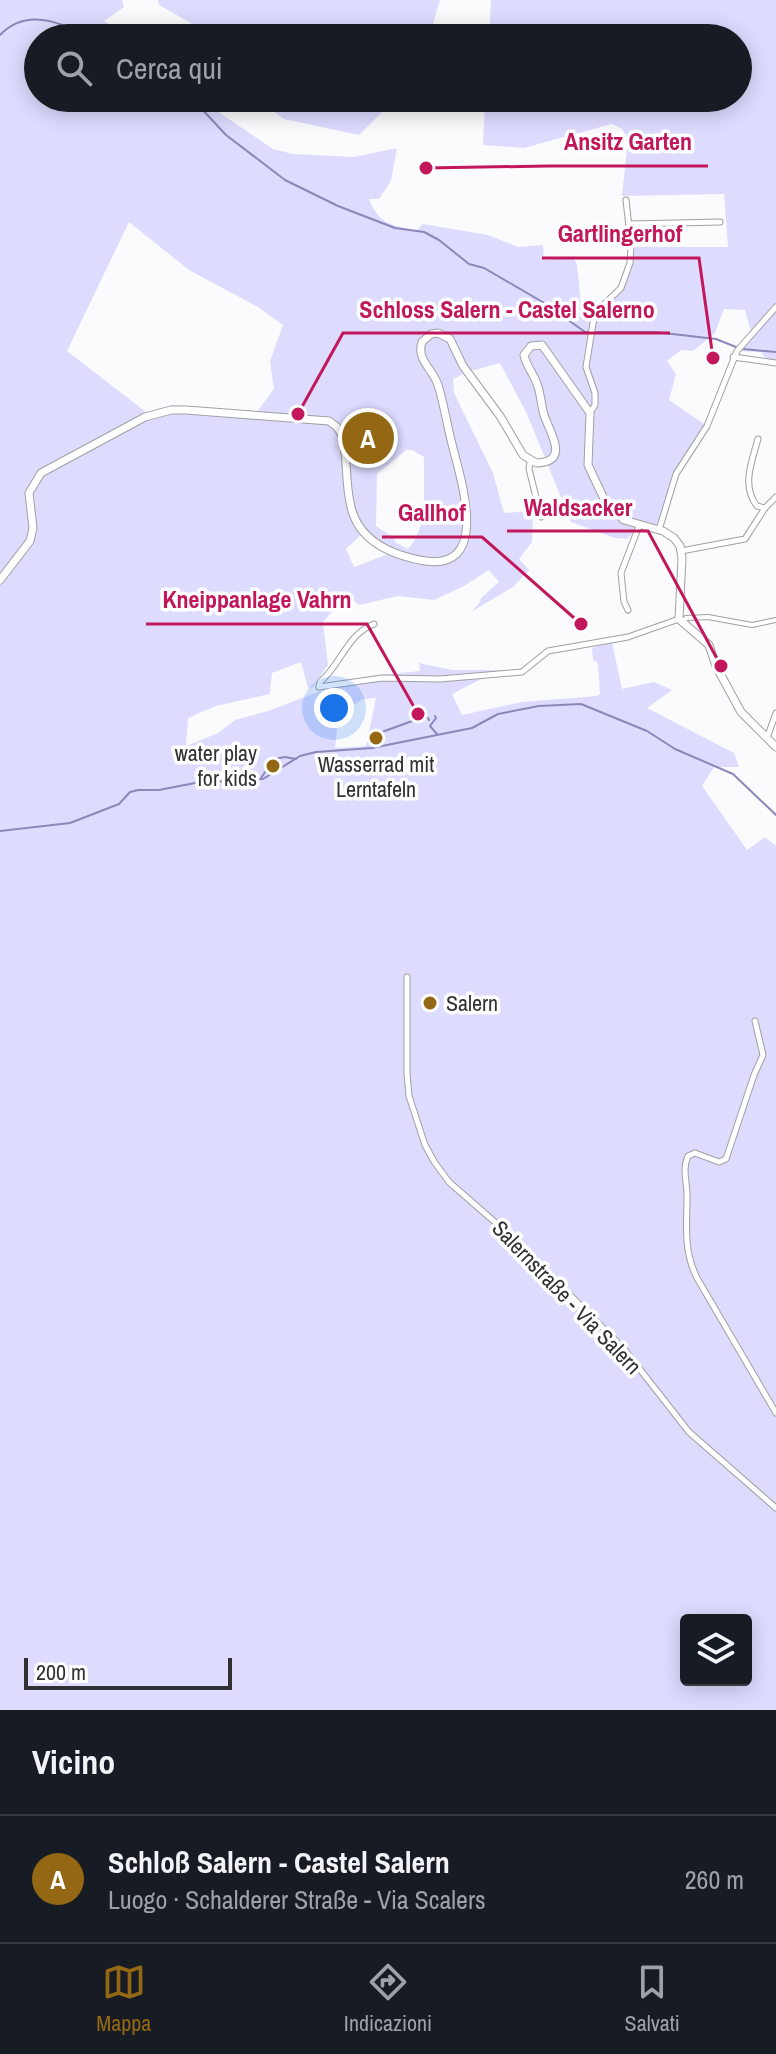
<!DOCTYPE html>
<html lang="it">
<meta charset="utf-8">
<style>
body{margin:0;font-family:"Archivo Narrow",sans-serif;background:#20242c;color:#f1f3f6}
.controls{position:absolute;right:24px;bottom:24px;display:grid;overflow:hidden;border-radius:8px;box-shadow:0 4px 20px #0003}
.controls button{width:72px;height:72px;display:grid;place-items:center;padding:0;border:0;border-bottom:2px solid #363941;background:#171b24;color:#f1f3f6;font:40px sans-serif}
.scale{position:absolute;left:24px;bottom:20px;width:208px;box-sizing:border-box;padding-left:8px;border:4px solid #313133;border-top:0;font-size:22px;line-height:28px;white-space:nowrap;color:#313133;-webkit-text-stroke:6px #fff;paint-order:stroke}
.you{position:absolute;left:334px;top:708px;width:28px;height:28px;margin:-20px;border:6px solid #fff;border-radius:50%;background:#1a73e8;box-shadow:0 0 0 12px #1a73e833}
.badge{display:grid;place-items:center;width:52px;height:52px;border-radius:50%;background:#936713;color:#fff;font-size:26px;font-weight:700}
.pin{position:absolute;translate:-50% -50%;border:4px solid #fff;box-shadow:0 2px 8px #0006}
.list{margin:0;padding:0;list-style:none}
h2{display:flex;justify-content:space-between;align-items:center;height:104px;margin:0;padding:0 32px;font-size:34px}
h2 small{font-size:26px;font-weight:400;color:#9ea1a6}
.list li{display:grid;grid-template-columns:52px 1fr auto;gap:24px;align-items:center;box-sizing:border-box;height:128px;padding:0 32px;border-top:2px solid #363941}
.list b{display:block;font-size:30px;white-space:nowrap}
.list p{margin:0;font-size:26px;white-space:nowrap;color:#9ea1a6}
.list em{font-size:26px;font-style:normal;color:#9ea1a6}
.icon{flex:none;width:44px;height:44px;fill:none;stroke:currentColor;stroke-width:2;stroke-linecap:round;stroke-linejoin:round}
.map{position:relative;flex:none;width:776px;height:1710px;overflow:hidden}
.search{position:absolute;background:#171b24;box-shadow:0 4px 20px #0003;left:24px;right:24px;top:24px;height:88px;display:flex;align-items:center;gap:20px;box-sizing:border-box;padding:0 28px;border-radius:44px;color:#9ea1a6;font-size:30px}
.sheet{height:232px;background:#171b24}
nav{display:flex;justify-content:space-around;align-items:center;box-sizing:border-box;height:112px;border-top:2px solid #363941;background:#171b24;font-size:22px;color:#9ea1a6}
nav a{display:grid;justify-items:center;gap:4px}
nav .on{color:#936713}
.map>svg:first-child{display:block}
</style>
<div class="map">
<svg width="776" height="1710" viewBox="0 0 776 1710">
<rect width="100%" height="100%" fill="#fbfbfe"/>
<g fill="#dddcff" fill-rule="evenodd">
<path d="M 0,0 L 122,0 L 124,7 L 104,21 L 130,38 L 38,38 L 38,98 L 198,98 L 273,149 L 293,154 L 354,157 L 397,148 L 391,181 L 379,199 L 369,199 C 379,225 391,224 416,231 L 423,224 L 488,235 L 518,247 L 543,245 L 544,260 L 573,258 L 577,264 L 581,306 L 600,310 C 626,291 631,278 634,247 L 728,247 L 724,194 L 622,196 L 628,139 L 622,129 L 612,124 L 524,148 L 483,145 L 485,98 L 738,98 L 738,38 L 489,38 L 491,0 L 776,0 L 776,363 L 767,360 L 761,352 L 737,351 L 751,332 L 745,310 L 724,309 L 715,333 L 693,351 L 681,350 L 667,361 L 676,374 L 669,400 L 707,426 L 676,474 L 659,530 L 639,526 L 627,539 L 615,538 L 571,522 L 527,414 L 500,363 L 467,372 L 453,379 L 454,393 L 493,473 L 504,513 L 533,511 L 532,542 L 519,559 L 529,570 L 513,587 L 471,612 L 480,602 L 481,598 L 499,582 L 489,570 L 464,586 L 434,600 L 398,596 L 359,605 L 347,595 L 323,622 L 328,665 L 313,687 L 308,688 L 301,662 L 272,673 L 270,694 L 216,706 L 188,718 L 186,746 L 218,733 L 235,720 L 268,711 L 318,692 L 369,676 L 420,671 L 419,663 L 452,670 L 499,670 L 452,694 L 462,715 L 522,702 L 597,696 L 600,694 L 598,663 L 593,660 L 592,648 L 612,642 L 622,689 L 654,682 L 672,690 L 647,708 L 734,753 L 739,767 L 714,767 L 702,786 L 747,850 L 765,837 L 776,846 L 776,1710 L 0,1710 ZM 129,222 L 189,270 L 258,307 L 283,325 L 270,361 L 274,389 L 256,413 L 174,405 L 146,412 L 67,351 ZM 406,450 L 412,450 L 424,457 C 423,487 429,527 408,549 L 395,542 L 394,538 L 376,526 L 377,474 ZM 363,533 L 391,553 L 354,567 L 346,549 ZM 376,698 L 366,746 L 335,748 L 338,722 L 330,720 L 363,699 ZM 686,1620 L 746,1620 L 746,1680 L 686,1680 Z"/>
<path d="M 158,0 L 440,0 L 429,38 L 217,38 L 159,5 Z"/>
<path d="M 256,98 L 396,98 L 359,135 L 284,119 Z"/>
</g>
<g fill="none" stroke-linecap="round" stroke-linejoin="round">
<g stroke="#8b88b9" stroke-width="2">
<path d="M 0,35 C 28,6 62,24 93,38"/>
<path d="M 186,98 L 200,107 L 226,135 L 285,180 L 338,206 L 395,228 L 424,232 L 439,240 L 469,264 L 484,268 L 546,304 L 585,332 L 655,332 L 716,339 L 736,347"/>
<path d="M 743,349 L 776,352"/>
<path d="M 435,716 L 436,718 L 430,726 L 437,734"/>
<path d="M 428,718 L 429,720"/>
<path d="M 373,747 L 382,732 L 426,716"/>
<path d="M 261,778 L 274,759 L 285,757 L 296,759"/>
<path d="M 0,831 L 70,823 L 119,804 L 130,792 L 138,790 L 159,790 L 195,783 L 263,779 L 300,756 L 316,752 L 372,748 L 472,728 L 498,714 L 539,706 L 581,704 L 647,731 L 675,749 L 733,774 L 776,815"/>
</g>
<defs>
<path id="pedestrian" d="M 683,622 L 686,618 L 708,617 L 752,625 L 776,620"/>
<g id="minor">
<path d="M 629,224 L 720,222"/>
<path d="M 733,357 L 776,363"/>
<path d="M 590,413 L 595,405 L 595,393 L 586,367 L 593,323 L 600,308 L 621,288 L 630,263 L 631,245 L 626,200"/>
<path d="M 758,439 C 752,461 741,486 757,506 L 765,508"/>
<path d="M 530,462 L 529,469 L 541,517"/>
<path d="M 659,530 L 676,474 L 707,426 L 737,351 L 776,307"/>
<path d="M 681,551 L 745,539 L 765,508 L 776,497"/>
<path d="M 628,610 L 624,602 L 621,573 L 639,526"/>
<path d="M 319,687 L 382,678 L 440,679 L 522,672 L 548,651 L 628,637 L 679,619"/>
<path d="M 319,687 L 320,682 C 341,665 347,634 374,624"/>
<path d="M 767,738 L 776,713"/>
<path d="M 407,977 L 407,1073 L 409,1096 L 425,1145 L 435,1163 L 449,1182 L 512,1237 L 624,1349 L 689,1432 L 776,1508"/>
<path d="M 755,1021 L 763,1055 L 754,1075 L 726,1159 L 719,1162 L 695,1153 L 688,1156 C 682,1169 687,1182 687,1195 C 687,1225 683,1250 697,1278 L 776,1413"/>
</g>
<path id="tertiary" d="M 0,580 L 30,541 L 33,528 L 29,493 L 41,473 L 145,417 L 171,410 L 186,410 L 329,421 L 337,427 L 342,435 C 348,457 345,480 350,502 C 356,540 390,555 425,561 C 492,571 460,477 452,444 C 447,425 444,404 438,385 C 433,369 416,360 422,342 L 431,334 L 438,333 L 450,339 L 463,366 L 500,416 L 523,455 L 536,463 C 571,462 550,433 544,415 C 541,405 541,394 537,384 C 534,374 526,366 524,355 L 531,346 L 542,345 L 590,413 L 588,465 L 606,503 L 624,520 L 663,531 L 674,538 L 680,546 L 682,558 L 679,619 L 709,645 L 716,666 L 741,712 L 776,747"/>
</defs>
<use href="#pedestrian" stroke="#a0a0a3" stroke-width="6"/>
<use href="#minor" stroke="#a0a0a3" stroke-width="7"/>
<use href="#tertiary" stroke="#a0a0a3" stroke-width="9"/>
<use href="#pedestrian" stroke="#fff" stroke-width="4"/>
<use href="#minor" stroke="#fff" stroke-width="5"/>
<use href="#tertiary" stroke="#fff" stroke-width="7"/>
</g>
<g fill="#936713" stroke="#fff" stroke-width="3">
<circle cx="376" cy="738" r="8"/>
<circle cx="273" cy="766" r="8"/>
<circle cx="430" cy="1003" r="8"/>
</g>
<g text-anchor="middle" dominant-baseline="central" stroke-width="7" stroke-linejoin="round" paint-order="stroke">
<g font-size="22" fill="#313133" stroke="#fff" text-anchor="end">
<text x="257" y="753">water play<tspan x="257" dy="25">for kids</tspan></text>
<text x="376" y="764" text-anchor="middle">Wasserrad mit<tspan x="376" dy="25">Lerntafeln</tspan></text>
<text x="446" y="1003" text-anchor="start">Salern</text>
</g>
<g font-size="22" fill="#313133" stroke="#fff">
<text transform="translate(567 1297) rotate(46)">Salernstraße - Via Salern</text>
</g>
</g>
<path fill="none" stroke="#c2185b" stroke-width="3" d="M426 168L548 166H708M713 358L699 258H542M298 414L343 333H670M721 666L648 531H507M581 624L482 537H382M418 714L367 624H146"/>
<g fill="#c2185b" stroke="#fff" stroke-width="3">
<circle cx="426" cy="168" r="8"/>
<circle cx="713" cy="358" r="8"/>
<circle cx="298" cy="414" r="8"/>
<circle cx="721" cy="666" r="8"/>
<circle cx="581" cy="624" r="8"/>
<circle cx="418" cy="714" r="8"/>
</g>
<g font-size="24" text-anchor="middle" font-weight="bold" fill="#c2185b" stroke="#fff" stroke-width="7" stroke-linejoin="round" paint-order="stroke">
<text x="628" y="150">Ansitz Garten</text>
<text x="620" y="242">Gartlingerhof</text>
<text x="507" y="318">Schloss Salern - Castel Salerno</text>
<text x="578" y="516">Waldsacker</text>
<text x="432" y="521">Gallhof</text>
<text x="257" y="608">Kneippanlage Vahrn</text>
</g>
</svg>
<div class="controls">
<button><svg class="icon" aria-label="layers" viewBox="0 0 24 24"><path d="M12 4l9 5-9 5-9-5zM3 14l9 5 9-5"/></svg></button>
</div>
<div class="scale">200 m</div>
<div class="you"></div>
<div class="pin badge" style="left:368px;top:438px">A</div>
<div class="search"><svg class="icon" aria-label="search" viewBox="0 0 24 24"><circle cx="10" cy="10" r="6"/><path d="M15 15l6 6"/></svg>Cerca qui</div>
</div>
<section class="sheet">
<h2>Vicino<small></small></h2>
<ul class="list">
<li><span class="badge">A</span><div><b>Schloß Salern - Castel Salern</b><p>Luogo · Schalderer Straße - Via Scalers</p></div><em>260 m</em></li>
</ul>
</section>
<nav>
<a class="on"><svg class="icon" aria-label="map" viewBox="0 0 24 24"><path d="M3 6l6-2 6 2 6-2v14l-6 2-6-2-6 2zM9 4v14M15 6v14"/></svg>Mappa</a>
<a><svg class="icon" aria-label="directions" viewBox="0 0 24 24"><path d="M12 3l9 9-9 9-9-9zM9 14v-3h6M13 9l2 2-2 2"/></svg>Indicazioni</a>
<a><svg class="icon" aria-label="saved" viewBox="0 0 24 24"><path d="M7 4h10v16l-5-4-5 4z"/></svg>Salvati</a>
</nav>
